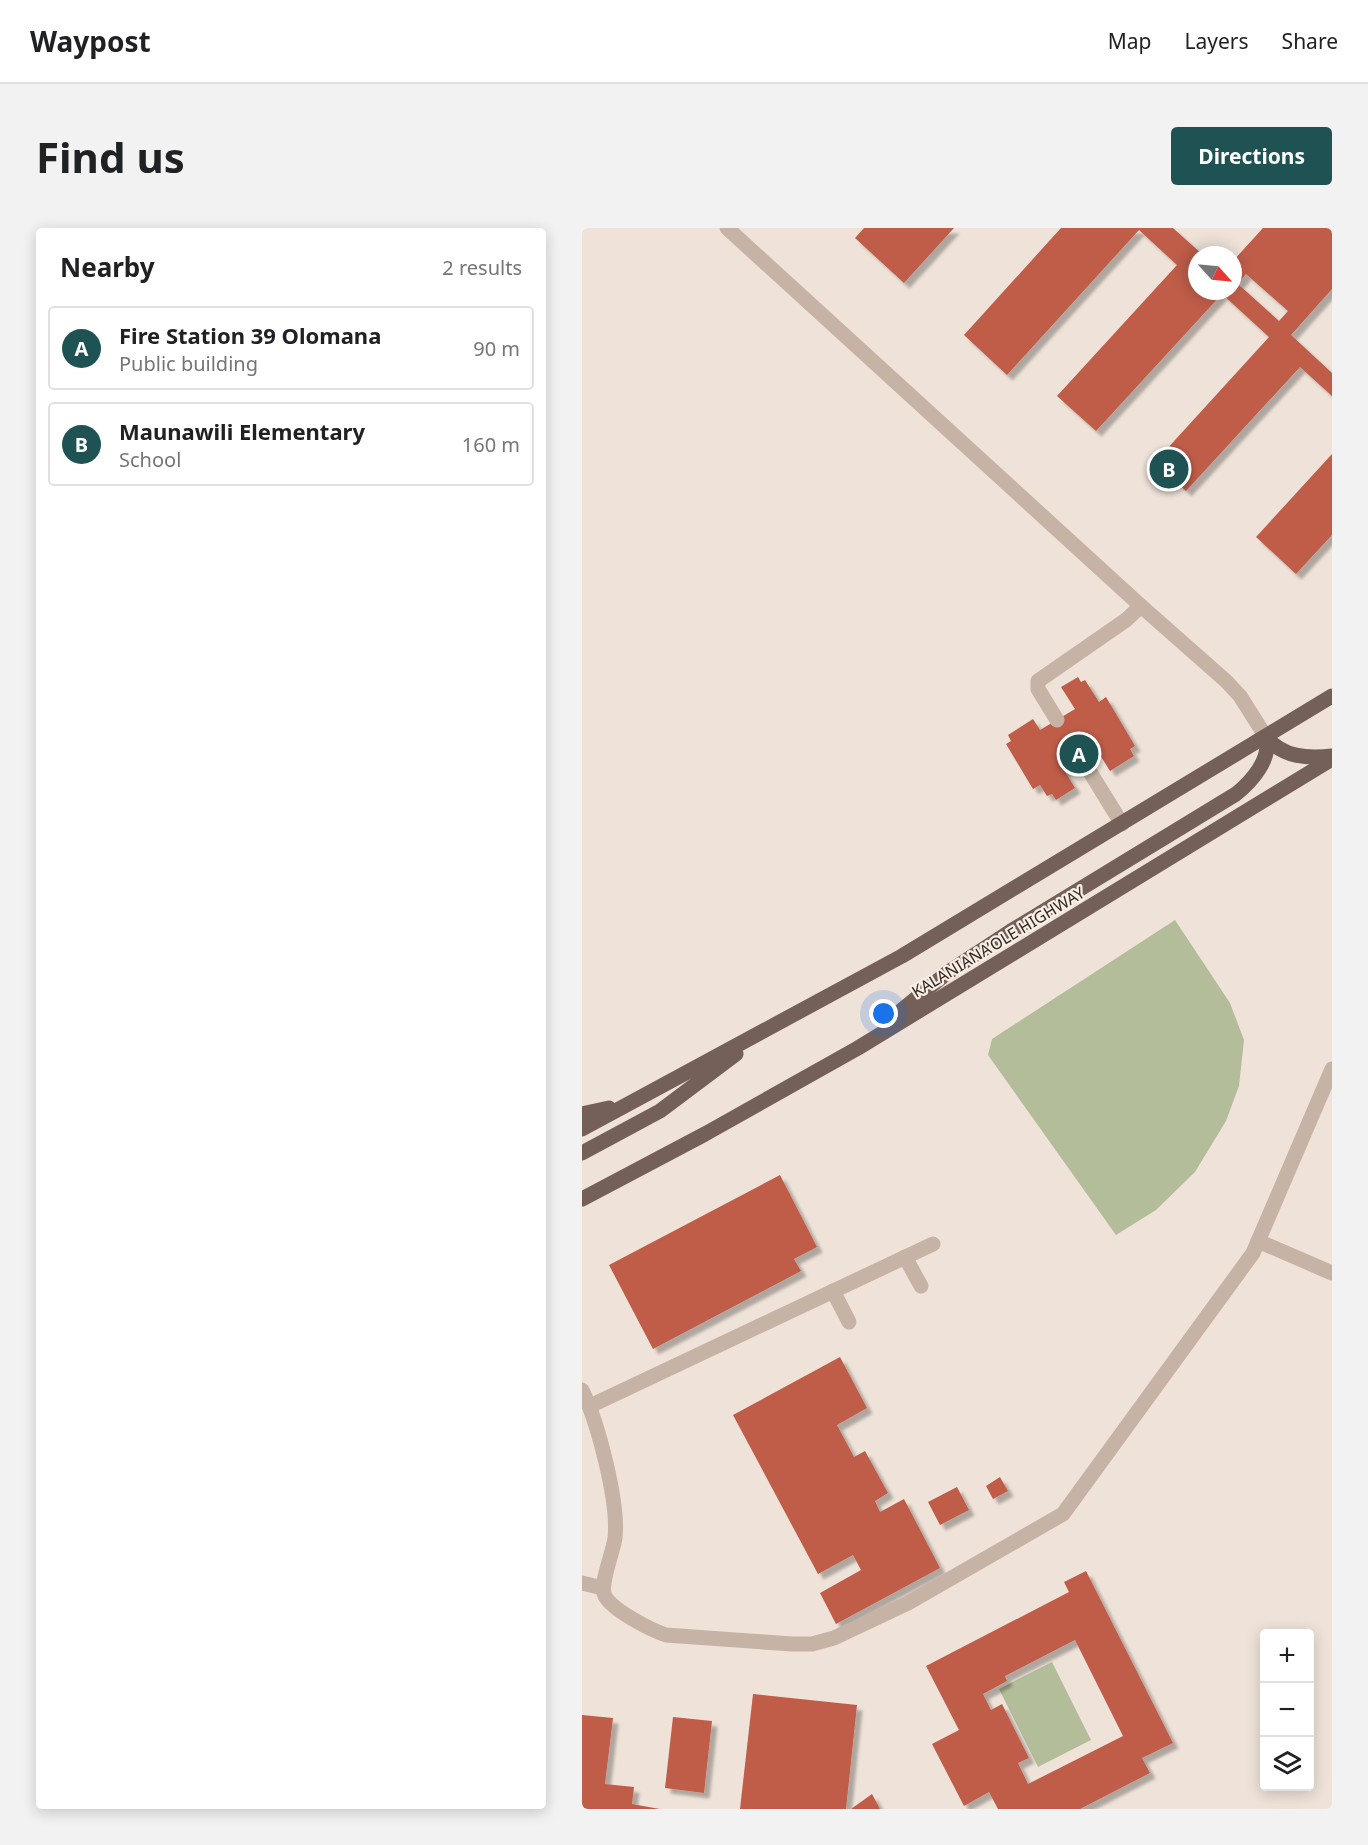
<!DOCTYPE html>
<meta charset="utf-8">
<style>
body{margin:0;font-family:"Noto Sans",sans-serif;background:#f2f2f2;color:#202124}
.controls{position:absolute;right:18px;bottom:18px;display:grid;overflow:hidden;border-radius:6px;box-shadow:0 3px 15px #0003}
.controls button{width:54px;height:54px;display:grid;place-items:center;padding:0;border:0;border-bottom:2px solid #e0e0e0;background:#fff;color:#202124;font:30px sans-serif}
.compass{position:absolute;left:606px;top:18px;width:54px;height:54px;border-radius:50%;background:#fff;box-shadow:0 3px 15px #0003;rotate:117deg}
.you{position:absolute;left:302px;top:786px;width:21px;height:21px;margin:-15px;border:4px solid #fff;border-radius:50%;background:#1a73e8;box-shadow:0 0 0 9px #1a73e833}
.badge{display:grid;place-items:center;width:39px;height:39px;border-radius:50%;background:#1f5252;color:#fff;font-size:20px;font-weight:700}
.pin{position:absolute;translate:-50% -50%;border:3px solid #fff;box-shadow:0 2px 6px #0006}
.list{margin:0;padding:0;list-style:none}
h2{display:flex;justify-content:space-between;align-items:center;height:78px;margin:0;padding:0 24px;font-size:26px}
h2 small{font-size:20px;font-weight:400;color:#757577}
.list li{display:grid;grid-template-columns:39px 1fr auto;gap:18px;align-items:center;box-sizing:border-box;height:84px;margin:0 12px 12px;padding:0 12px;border:2px solid #e0e0e0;border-radius:6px}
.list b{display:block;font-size:22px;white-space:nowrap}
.list p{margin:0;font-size:20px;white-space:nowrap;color:#757577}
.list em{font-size:20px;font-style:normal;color:#757577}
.icon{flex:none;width:33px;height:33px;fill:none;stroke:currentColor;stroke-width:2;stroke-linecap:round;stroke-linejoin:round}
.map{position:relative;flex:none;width:750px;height:1581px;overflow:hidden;border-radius:6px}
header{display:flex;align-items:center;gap:36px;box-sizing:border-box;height:84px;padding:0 30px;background:#fff;border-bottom:2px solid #e0e0e0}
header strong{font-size:28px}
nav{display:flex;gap:33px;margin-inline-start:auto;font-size:21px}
.intro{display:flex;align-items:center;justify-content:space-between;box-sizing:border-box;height:144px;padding:0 36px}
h1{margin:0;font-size:42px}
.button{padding:15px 27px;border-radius:6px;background:#1f5252;color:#fff;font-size:21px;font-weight:700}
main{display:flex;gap:36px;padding:0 36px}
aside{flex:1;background:#fff;border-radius:6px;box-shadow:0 3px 15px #0003}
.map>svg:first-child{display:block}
</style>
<header>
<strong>Waypost</strong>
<nav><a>Map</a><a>Layers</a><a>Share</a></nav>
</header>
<div class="intro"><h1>Find us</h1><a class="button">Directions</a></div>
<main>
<aside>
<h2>Nearby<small>2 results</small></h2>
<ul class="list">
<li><span class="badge">A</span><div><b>Fire Station 39 Olomana</b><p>Public building</p></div><em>90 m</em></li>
<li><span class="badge">B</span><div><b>Maunawili Elementary</b><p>School</p></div><em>160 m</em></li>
</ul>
</aside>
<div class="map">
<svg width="750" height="1581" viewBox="0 0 750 1581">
<defs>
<filter id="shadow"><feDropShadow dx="5.5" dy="5.5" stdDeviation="1.5" flood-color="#0004"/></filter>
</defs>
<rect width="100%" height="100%" fill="#efe3d9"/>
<g fill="#b4bd9a">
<path d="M 593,692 L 648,775 L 662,812 L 657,858 L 644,893 L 613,944 L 574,982 L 534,1007 L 406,827 L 410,811 Z"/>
<path d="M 470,1434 L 509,1512 L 456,1539 L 417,1461 Z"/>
</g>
<g fill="#bf5d48" fill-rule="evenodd" filter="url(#shadow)">
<path d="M 282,0 L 372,0 L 322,55 L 273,10 Z"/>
<path d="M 479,0 L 591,0 L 621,27 L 615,27 L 615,63 L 651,63 L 651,33 L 681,0 L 750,0 L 750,61 L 709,107 L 750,145 L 750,168 L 718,139 L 604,263 L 573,234 L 687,109 L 640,66 L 514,203 L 475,168 L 595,37 L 557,2 L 425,147 L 382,107 ZM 664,46 L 706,83 L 697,93 L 656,56 Z"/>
<path d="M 750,226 L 750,307 L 714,346 L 674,309 Z"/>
<path d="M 496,449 L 499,454 L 503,452 L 517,474 L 524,469 L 553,518 L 548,521 L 552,528 L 528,543 L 515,522 L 482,542 L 493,560 L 474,572 L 470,566 L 465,568 L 458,557 L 451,561 L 424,516 L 429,513 L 426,507 L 451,491 L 458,502 L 493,481 L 479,459 Z"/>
<path d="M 198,947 L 235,1019 L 212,1031 L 219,1043 L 71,1121 L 27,1037 Z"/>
<path d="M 258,1129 L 285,1180 L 255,1197 L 272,1229 L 283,1223 L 306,1265 L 293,1273 L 298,1284 L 322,1271 L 358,1340 L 254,1396 L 238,1365 L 279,1342 L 271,1327 L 236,1346 L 151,1187 Z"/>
<path d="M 418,1249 L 426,1263 L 411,1271 L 404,1258 Z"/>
<path d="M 375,1259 L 387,1282 L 358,1297 L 346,1274 Z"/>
<path d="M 504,1343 L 591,1515 L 560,1530 L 568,1545 L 498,1581 L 416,1581 L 407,1564 L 382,1578 L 350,1516 L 377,1502 L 344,1438 L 487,1364 L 482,1354 ZM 493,1412 L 541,1508 L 446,1556 L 436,1535 L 447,1530 L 420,1476 L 409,1482 L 401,1466 L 425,1453 L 423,1448 Z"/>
<path d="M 171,1466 L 275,1477 L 264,1581 L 158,1581 Z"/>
<path d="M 0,1487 L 31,1490 L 23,1556 L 52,1559 L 50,1576 L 78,1581 L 0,1581 Z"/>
<path d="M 91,1489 L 130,1493 L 122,1565 L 83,1560 Z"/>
<path d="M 290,1566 L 298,1581 L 269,1581 Z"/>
</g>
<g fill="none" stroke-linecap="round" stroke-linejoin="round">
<g stroke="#c7b3a6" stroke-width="15">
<path d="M 145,0 L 559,378 L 644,453 L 658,468 L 684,509"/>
<path d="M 475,492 L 456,461 L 456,453 L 544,392 L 559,378"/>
<path d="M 500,531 L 540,596"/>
<path d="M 676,1013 L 750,1045"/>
<path d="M 323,1029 L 339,1058"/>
<path d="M 251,1063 L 267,1094"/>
<path d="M 0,1162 C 16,1194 37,1275 33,1310 C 31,1325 17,1357 23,1368 C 30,1382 69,1402 84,1407 L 210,1416 L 230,1416 L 252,1410 L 326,1375 L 481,1286 L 671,1025 L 750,841"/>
<path d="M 8,1178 L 351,1016"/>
<path d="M 0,1355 L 21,1360"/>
</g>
<g stroke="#746058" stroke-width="15">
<path d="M 684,509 C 701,529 725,531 750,528"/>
<path d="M 305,794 L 365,745 L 429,703 L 654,566 C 669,554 690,531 684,509"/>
<path d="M 0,886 L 27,880"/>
<path d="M 0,901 L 320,728 L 750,468"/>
<path d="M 0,925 L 78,883 L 154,826"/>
<path d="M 0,971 L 123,906 L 276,820 L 750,531"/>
</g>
</g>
<g text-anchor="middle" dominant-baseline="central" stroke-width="4.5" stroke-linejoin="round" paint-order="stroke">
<g font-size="16" fill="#332a26" stroke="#f8eee5">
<text transform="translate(416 714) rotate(-31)">KALANIANA’OLE HIGHWAY</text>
</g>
</g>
</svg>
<div class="controls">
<button>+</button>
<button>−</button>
<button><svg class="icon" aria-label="layers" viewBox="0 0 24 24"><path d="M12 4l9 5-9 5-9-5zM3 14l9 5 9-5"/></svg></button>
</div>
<svg class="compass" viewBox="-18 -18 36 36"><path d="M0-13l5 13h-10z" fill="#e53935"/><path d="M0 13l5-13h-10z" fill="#757577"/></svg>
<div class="you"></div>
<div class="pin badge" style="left:497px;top:526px">A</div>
<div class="pin badge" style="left:587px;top:241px">B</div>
</div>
</main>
